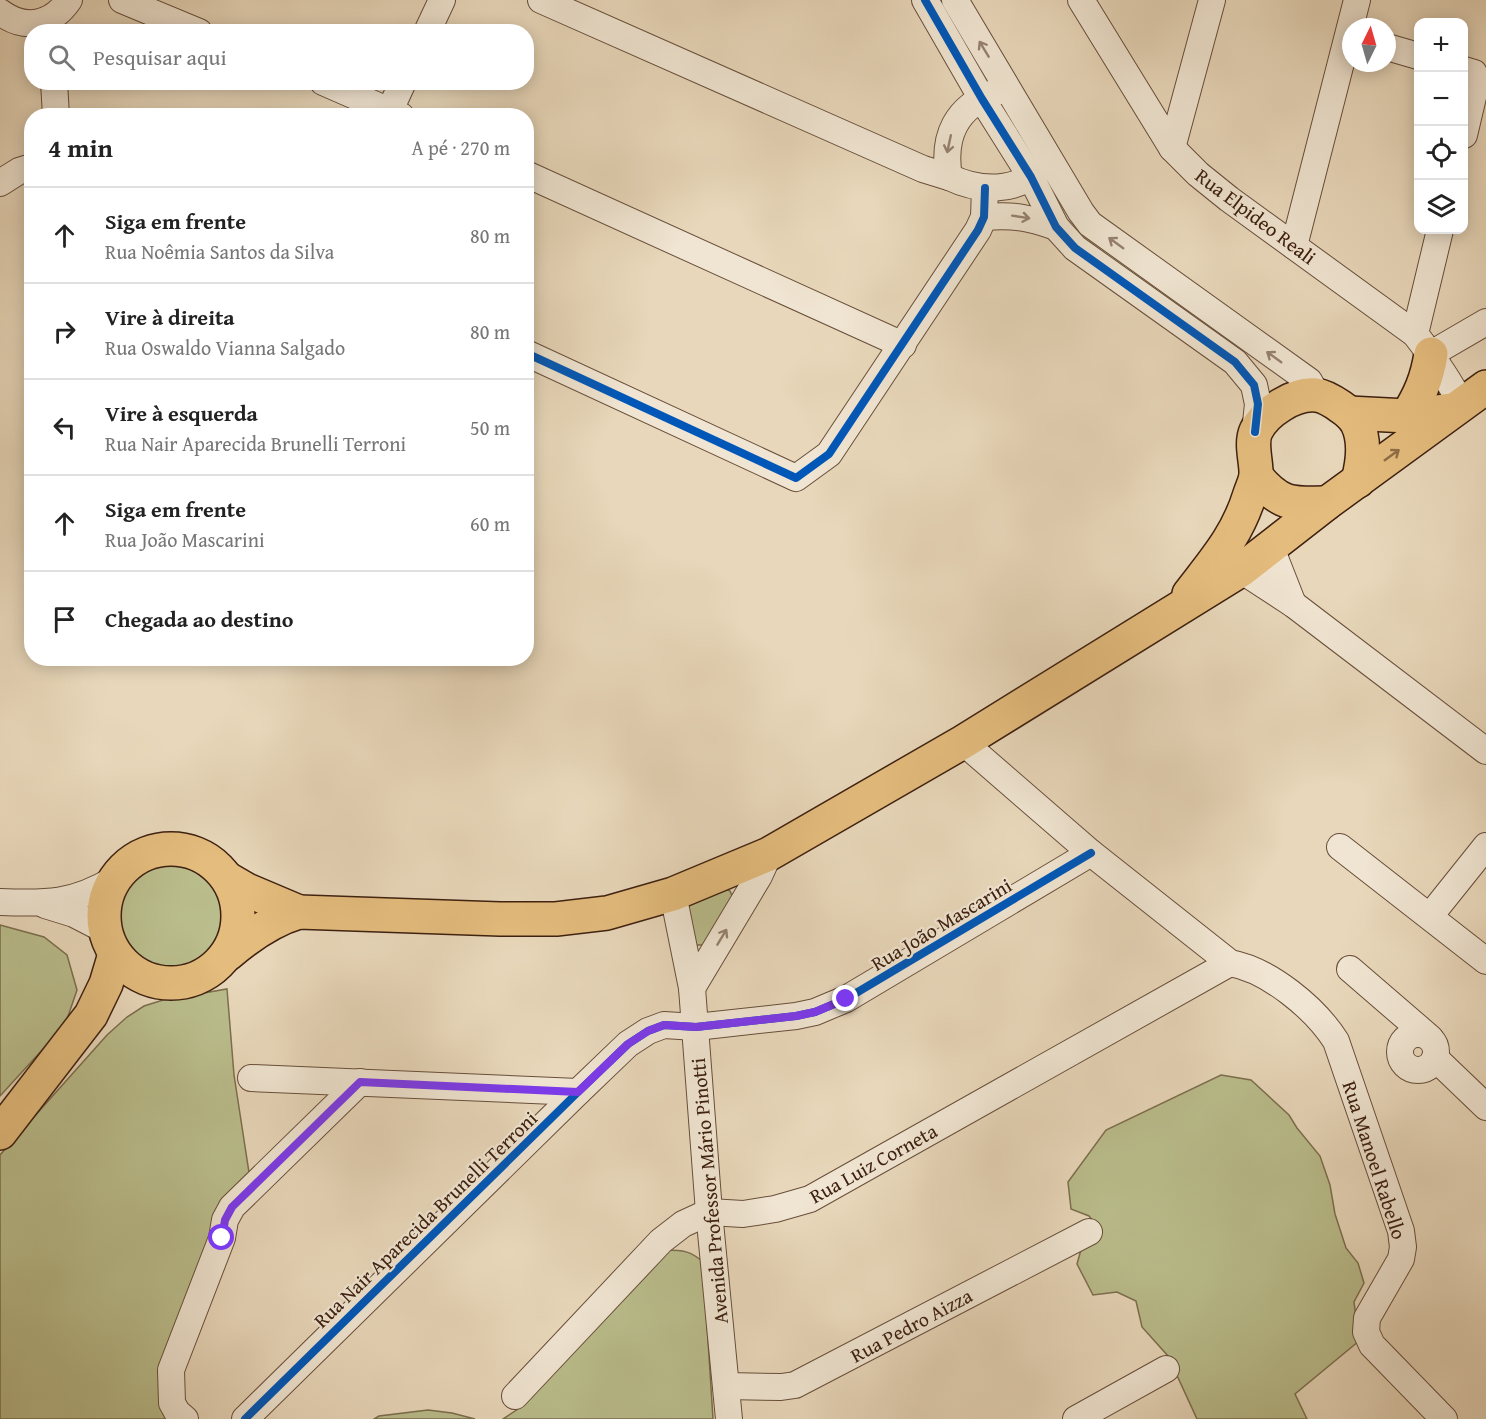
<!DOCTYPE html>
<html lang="pt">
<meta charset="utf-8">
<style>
body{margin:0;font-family:"Gentium Book Plus",serif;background:#f6f6f6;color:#222}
.controls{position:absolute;right:18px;top:18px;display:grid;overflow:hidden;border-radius:12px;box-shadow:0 3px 15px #0003}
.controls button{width:54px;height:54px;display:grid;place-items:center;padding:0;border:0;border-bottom:2px solid #e0e0e0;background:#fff;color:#222;font:30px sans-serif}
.compass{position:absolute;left:1342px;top:18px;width:54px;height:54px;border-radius:50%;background:#fff;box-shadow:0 3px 15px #0003;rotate:5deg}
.stop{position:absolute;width:18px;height:18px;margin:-14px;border:4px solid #7c3aed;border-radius:50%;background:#fff}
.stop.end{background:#7c3aed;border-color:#fff;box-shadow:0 2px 6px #0008}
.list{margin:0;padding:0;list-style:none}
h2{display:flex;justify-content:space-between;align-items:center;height:78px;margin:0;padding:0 24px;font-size:26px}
h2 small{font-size:20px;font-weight:400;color:#767676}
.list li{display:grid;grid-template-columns:39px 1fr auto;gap:18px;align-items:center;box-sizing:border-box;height:96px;padding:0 24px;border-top:2px solid #e0e0e0}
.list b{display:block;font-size:22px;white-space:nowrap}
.list p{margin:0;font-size:20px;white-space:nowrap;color:#767676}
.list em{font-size:20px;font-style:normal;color:#767676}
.icon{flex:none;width:33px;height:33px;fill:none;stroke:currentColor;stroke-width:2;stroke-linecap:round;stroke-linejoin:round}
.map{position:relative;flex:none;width:1486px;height:1419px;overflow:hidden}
.search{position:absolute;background:#fff;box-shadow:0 3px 15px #0003;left:24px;top:24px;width:510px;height:66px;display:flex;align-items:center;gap:15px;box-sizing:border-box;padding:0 21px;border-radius:24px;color:#767676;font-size:22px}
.panel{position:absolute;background:#fff;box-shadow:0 3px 15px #0003;left:24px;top:108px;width:510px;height:558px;border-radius:24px}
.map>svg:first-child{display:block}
</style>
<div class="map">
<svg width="1486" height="1419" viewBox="0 0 1486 1419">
<rect width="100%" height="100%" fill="#e8d7ba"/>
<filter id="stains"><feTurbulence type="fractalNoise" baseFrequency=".00333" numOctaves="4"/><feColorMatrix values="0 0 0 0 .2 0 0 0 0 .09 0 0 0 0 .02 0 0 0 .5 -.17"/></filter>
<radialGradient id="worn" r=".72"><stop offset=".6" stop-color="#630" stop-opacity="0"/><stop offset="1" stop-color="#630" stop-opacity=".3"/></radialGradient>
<g fill="#babd8c" stroke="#7c6e4e" stroke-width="1.5">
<circle cx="172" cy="916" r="52"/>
<path d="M 726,889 L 730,891 L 733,898 L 707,945 L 696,945 L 688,905 Z"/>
<path d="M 0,925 L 44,937 L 67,955 L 77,990 L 65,1025 L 0,1096 Z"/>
<path d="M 227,989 L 234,1075 L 250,1179 L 160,1386 C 159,1400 162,1408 170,1419 L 0,1419 L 0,1155 L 107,1035 L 127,1017 L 144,1006 L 163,1000 Z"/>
<path d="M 1221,1075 L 1251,1080 L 1289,1115 L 1297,1128 L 1320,1156 L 1330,1185 L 1335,1214 L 1346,1248 L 1358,1263 L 1364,1283 L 1354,1302 L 1359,1341 L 1295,1394 L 1307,1419 L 1197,1419 L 1168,1356 L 1142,1327 L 1136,1301 L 1117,1292 L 1093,1295 L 1077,1264 L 1082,1246 L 1102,1232 L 1089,1216 L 1071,1209 L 1068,1182 L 1106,1130 Z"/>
<path d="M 667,1250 C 682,1250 691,1251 703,1262 L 713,1419 L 503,1419 L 518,1409 L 645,1266 Z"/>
<path d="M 428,1410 L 452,1413 L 475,1419 L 374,1419 L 379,1416 Z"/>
</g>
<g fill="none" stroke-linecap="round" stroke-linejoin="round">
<defs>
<g id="minor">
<path d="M 122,0 L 199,32"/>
<path d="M 541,0 L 923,169 L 949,177"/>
<path d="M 925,0 L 982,99 L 1031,177 L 1056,227 L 1075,248 L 1235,362 L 1254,385 L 1258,404 L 1255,432"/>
<path d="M 955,0 L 1081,212 L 1090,224 L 1309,381 L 1317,395"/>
<path d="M 1081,0 L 1172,148 L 1198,174 L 1229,199 L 1415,334 C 1432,356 1449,379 1461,404"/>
<path d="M 0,12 C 25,31 52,25 69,0"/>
<path d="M 427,32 L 442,0"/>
<path d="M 1387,47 L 1418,56"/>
<path d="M 1464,70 L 1474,73 L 1477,80 L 1464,135"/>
<path d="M 54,82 L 56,116"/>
<path d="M 323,82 L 401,116"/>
<path d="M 996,92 C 956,107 942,136 949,177 C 980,192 1017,193 1043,167"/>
<path d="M 390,110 L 403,82"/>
<path d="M 1172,148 L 1212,0"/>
<path d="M 526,174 L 903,345"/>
<path d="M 0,183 L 19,171 L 32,167"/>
<path d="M 984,217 C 1015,215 1027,217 1056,227"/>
<path d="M 1294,246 L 1357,0"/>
<path d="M 1415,334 L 1440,230"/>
<path d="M 526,353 L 796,478 L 829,454 L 978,230 L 984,217 L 985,188"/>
<path d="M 1431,354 L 1486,322"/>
<path d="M 1271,548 L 1293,604"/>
<path d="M 1241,570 L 1293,604 L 1486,751"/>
<path d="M 963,742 L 1091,853 L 1230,963 C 1269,970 1315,1008 1336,1041 L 1401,1231 L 1403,1247 L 1401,1259 L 1367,1318 L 1366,1332 L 1372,1345 L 1444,1419"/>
<path d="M 1340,847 L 1486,961"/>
<path d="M 673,894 L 692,988 L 709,1212 L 729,1419"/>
<path d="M 0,902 C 47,904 73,904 115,879"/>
<path d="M 45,905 L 74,914 L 105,930"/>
<path d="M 1430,916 L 1486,846"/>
<path d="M 1350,969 L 1430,1038"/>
<path d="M 692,988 L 759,876 L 769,854"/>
<circle cx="1418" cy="1052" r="18"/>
<path d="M 1435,1058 L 1486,1107"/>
<path d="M 251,1078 L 578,1092"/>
<path d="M 726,1386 L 781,1387 L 795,1385 L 1089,1232"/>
<path d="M 515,1396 L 661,1241 L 683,1224 L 709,1212 L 743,1214 L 775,1209 L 810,1199 L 1230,963"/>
<path d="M 185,1419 L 177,1412 L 172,1403 L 171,1370 L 222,1238 L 225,1220 L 232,1207 L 360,1082"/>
<path d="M 245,1419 L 578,1092 L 628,1044 L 648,1031 L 664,1025 L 696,1027 L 796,1016 L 815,1012 L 846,999 L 1091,853"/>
<path d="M 1076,1419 L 1166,1369"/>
</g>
<g id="major">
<path d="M 1349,413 L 1407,416 L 1451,410"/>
<path d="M 1407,416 C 1420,395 1427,379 1431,354"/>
<path d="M 1256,476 C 1280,505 1291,504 1327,503"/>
<path d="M 1189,594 C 1215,560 1237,536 1250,494 C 1252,488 1255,482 1256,476 C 1257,463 1250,444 1256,431 C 1265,412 1294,393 1316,395 C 1324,396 1334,402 1341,407 C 1347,411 1353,416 1357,423 C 1366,441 1363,462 1358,481"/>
<circle cx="171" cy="916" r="67"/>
<path d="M 228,879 L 247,890 L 299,912"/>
<path d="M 228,954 C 249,936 272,920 299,912 L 500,919 L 556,919 L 607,913 L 673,894 L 769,854 L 963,742 L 1241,570 L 1327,503 L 1486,387"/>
<path d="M 0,1133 L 91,1015 L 106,984 L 115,954"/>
</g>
</defs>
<use href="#minor" stroke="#684e3a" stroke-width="28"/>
<use href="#major" stroke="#3d2010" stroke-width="36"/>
<use href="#minor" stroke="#f0e5d2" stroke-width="26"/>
<use href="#major" stroke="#e4bc7d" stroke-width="33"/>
<defs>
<g id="cycleway">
<path d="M 925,0 L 982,99 L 1031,177 L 1056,227 L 1075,248 L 1235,362 L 1254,385 L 1258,404 L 1255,432"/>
<path d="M 526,353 L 796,478 L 829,454 L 978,230 L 984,217 L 985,188"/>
<path d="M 245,1419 L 578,1092 L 628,1044 L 648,1031 L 664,1025 L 696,1027 L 796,1016 L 815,1012 L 846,999 L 1091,853"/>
</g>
</defs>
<use href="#cycleway" stroke="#f0e5d2" stroke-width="11"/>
<use href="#cycleway" stroke="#0057b8" stroke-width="8"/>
</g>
<defs><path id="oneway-shaft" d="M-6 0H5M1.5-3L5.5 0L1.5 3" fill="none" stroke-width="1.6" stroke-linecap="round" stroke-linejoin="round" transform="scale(1.5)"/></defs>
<g stroke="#968271">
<use href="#oneway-shaft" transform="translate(984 49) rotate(-121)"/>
<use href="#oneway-shaft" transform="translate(949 144) rotate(102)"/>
<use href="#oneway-shaft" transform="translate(1021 217) rotate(9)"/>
<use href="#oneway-shaft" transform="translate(1116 243) rotate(-144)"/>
<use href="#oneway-shaft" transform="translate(1274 357) rotate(-144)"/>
<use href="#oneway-shaft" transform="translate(722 937) rotate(-59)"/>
</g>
<use stroke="#906e46" href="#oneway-shaft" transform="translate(1392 455) rotate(-36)"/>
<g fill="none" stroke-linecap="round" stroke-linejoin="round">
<path stroke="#7c3aed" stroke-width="8" d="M 222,1238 L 225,1220 L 232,1207 L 360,1082 L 578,1092 L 628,1044 L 648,1031 L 664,1025 L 696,1027 L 796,1016 L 815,1012 L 846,999"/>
</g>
<g text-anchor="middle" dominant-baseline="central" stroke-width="4.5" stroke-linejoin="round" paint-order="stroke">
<g font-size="20" fill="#3d2010" stroke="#f0e5d2">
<text transform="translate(1256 216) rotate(37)">Rua Elpideo Reali</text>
<text transform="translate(941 924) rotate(-31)">Rua João Mascarini</text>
<text transform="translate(1375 1160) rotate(72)">Rua Manoel Rabello</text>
<text transform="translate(873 1163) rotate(-29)">Rua Luiz Corneta</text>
<text transform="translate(709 1191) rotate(-95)">Avenida Professor Mário Pinotti</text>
<text transform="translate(425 1219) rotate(-44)">Rua Nair Aparecida Brunelli Terroni</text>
<text transform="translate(911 1325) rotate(-28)">Rua Pedro Aizza</text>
</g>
</g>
<rect width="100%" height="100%" filter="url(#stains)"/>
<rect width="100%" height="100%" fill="url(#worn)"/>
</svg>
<div class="controls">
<button>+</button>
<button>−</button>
<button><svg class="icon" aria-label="locate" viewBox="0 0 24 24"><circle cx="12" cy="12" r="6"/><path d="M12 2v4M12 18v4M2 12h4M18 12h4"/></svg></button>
<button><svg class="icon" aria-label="layers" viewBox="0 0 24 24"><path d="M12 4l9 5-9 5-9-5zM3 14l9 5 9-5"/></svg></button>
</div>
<svg class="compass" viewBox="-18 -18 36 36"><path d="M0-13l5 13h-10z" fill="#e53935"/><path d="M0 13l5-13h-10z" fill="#767676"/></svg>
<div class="stop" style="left:222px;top:1238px"></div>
<div class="stop end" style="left:846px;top:999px"></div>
<div class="search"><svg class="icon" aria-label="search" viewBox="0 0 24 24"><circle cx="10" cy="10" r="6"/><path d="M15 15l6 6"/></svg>Pesquisar aqui</div>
<section class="panel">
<h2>4 min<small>A pé · 270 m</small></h2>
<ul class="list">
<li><svg class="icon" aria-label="ahead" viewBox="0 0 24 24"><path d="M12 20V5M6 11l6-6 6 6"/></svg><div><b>Siga em frente</b><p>Rua Noêmia Santos da Silva</p></div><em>80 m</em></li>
<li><svg class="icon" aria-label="right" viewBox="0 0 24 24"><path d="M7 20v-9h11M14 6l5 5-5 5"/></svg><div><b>Vire à direita</b><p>Rua Oswaldo Vianna Salgado</p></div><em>80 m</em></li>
<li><svg class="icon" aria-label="left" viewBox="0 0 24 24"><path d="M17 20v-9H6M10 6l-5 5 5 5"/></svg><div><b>Vire à esquerda</b><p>Rua Nair Aparecida Brunelli Terroni</p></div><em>50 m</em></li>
<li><svg class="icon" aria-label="ahead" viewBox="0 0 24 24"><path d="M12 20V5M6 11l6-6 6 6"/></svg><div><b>Siga em frente</b><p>Rua João Mascarini</p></div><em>60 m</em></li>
<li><svg class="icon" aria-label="arrive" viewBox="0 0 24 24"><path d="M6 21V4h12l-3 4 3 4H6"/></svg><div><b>Chegada ao destino</b></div></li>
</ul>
</section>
</div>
